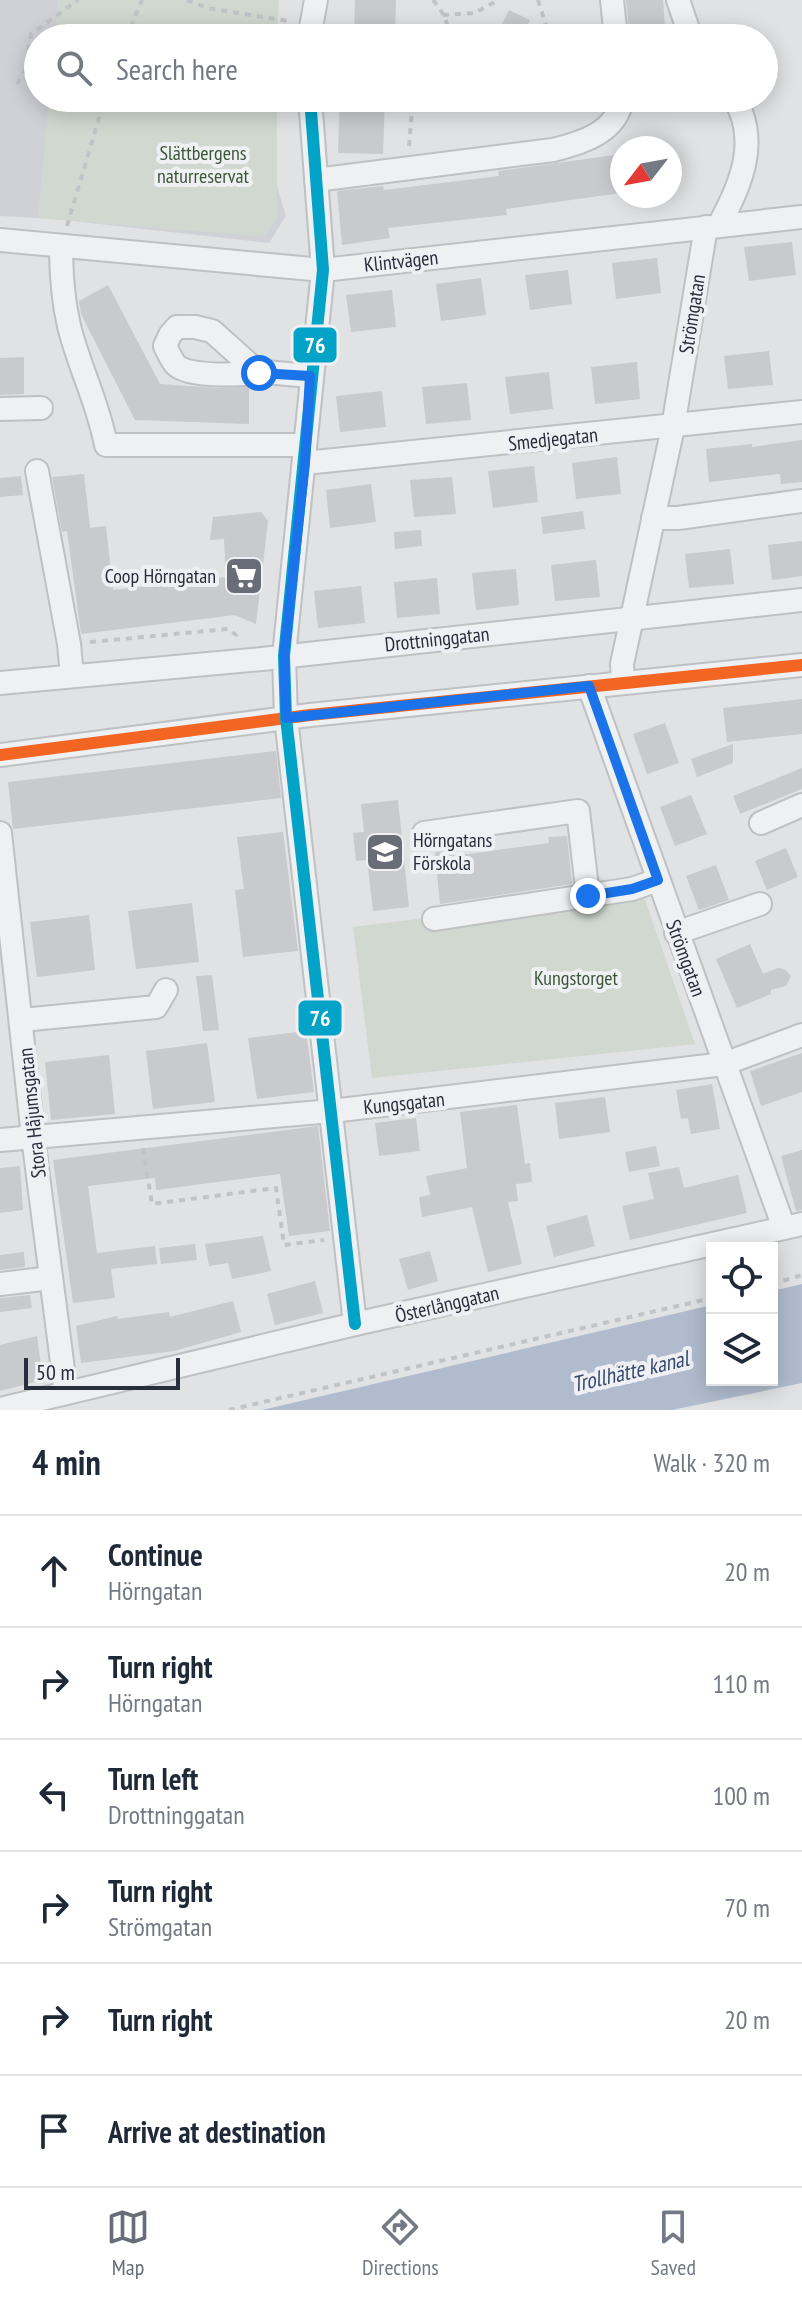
<!DOCTYPE html>
<meta charset="utf-8">
<style>
body{margin:0;font-family:"PT Sans Narrow",sans-serif;background:#f6f6f7;color:#1f2937}
.controls{position:absolute;right:24px;bottom:24px;display:grid;overflow:hidden;border-radius:0px;box-shadow:0 4px 20px #0003}
.controls button{width:72px;height:72px;display:grid;place-items:center;padding:0;border:0;border-bottom:2px solid #e0e1e3;background:#fff;color:#1f2937;font:40px sans-serif}
.compass{position:absolute;left:610px;top:136px;width:72px;height:72px;border-radius:50%;background:#fff;box-shadow:0 4px 20px #0003;rotate:239deg}
.scale{position:absolute;left:24px;bottom:20px;width:156px;box-sizing:border-box;padding-left:8px;border:4px solid #292e3c;border-top:0;font-size:22px;line-height:28px;white-space:nowrap;color:#292e3c;-webkit-text-stroke:6px #eef0f4;paint-order:stroke}
.stop{position:absolute;width:24px;height:24px;margin:-18px;border:6px solid #1a73e8;border-radius:50%;background:#fff}
.stop.end{background:#1a73e8;border-color:#fff;box-shadow:0 2px 8px #0008}
.list{margin:0;padding:0;list-style:none}
h2{display:flex;justify-content:space-between;align-items:center;height:104px;margin:0;padding:0 32px;font-size:34px}
h2 small{font-size:26px;font-weight:400;color:#747a83}
.list li{display:grid;grid-template-columns:52px 1fr auto;gap:24px;align-items:center;box-sizing:border-box;height:112px;padding:0 32px;border-top:2px solid #e0e1e3}
.list b{display:block;font-size:30px;white-space:nowrap}
.list p{margin:0;font-size:26px;white-space:nowrap;color:#747a83}
.list em{font-size:26px;font-style:normal;color:#747a83}
.icon{flex:none;width:44px;height:44px;fill:none;stroke:currentColor;stroke-width:2;stroke-linecap:round;stroke-linejoin:round}
.map{position:relative;flex:none;width:802px;height:1410px;overflow:hidden}
.search{position:absolute;background:#fff;box-shadow:0 4px 20px #0003;left:24px;right:24px;top:24px;height:88px;display:flex;align-items:center;gap:20px;box-sizing:border-box;padding:0 28px;border-radius:44px;color:#747a83;font-size:30px}
.sheet{height:776px;background:#fff}
nav{display:flex;justify-content:space-around;align-items:center;box-sizing:border-box;height:112px;border-top:2px solid #e0e1e3;background:#fff;font-size:22px;color:#747a83}
nav a{display:grid;justify-items:center;gap:4px}
nav .on{color:#696d77}
.map>svg:first-child{display:block}
</style>
<div class="map">
<svg width="802" height="1410" viewBox="0 0 802 1410">
<rect width="100%" height="100%" fill="#e0e2e4"/>
<path fill="#cfd1d7" d="M 0,0 L 154,0 L 274,38 L 38,38 L 38,98 L 271,98 L 270,127 L 277,187 L 286,216 L 269,243 L 55,219 L 0,216 Z"/>
<g fill="#d0d8d0">
<path d="M 58,0 L 279,0 L 277,38 L 54,38 Z"/>
<path d="M 49,98 L 277,98 L 277,219 L 264,237 L 38,218 Z"/>
<path d="M 642,891 L 695,1044 L 372,1078 L 353,927 Z"/>
</g>
<path fill="#b0bcce" d="M 802,1284 L 802,1383 L 672,1410 L 262,1410 L 712,1305 L 712,1380 L 772,1380 L 772,1291 Z"/>
<g fill="#c8cacd">
<path d="M 355,0 L 396,0 L 395,38 L 354,38 Z"/>
<path d="M 626,0 L 663,0 L 666,38 L 630,38 Z"/>
<path d="M 509,10 L 530,20 L 522,35 L 502,24 Z"/>
<path d="M 340,98 L 385,98 L 383,154 L 338,153 Z"/>
<path d="M 622,154 L 621,193 L 506,209 L 507,215 L 388,228 L 390,238 L 342,245 L 337,191 L 383,186 L 384,190 L 499,176 L 498,171 Z"/>
<path d="M 792,242 L 796,275 L 749,281 L 744,247 Z"/>
<path d="M 657,258 L 661,293 L 616,299 L 612,263 Z"/>
<path d="M 568,270 L 572,304 L 530,310 L 525,275 Z"/>
<path d="M 481,278 L 486,315 L 441,321 L 436,284 Z"/>
<path d="M 108,285 L 160,384 L 217,388 L 249,387 L 249,424 L 135,420 L 81,314 L 79,301 Z"/>
<path d="M 392,290 L 396,327 L 351,332 L 346,295 Z"/>
<path d="M 769,351 L 773,385 L 728,389 L 724,356 Z"/>
<path d="M 24,357 L 24,394 L 0,395 L 0,358 Z"/>
<path d="M 637,362 L 640,399 L 595,404 L 591,367 Z"/>
<path d="M 549,372 L 553,409 L 510,414 L 505,377 Z"/>
<path d="M 467,383 L 471,420 L 426,424 L 422,387 Z"/>
<path d="M 382,391 L 386,427 L 340,432 L 336,396 Z"/>
<path d="M 802,440 L 802,482 L 781,484 L 780,474 L 709,482 L 706,449 L 752,444 L 752,447 Z"/>
<path d="M 617,457 L 621,494 L 576,499 L 572,463 Z"/>
<path d="M 534,466 L 538,502 L 493,508 L 488,471 Z"/>
<path d="M 84,474 L 90,528 L 106,526 L 113,590 L 226,577 L 224,539 L 210,540 L 213,517 L 261,512 L 268,521 L 256,624 L 235,615 L 81,634 L 67,531 L 62,532 L 52,477 Z"/>
<path d="M 21,476 L 23,495 L 0,497 L 0,478 Z"/>
<path d="M 452,477 L 456,514 L 414,517 L 410,480 Z"/>
<path d="M 371,484 L 376,522 L 330,528 L 326,490 Z"/>
<path d="M 583,511 L 585,529 L 543,534 L 541,517 Z"/>
<path d="M 421,530 L 422,546 L 395,549 L 394,532 Z"/>
<path d="M 802,541 L 802,576 L 772,580 L 768,545 Z"/>
<path d="M 730,549 L 734,584 L 689,588 L 685,554 Z"/>
<path d="M 596,560 L 600,597 L 555,601 L 551,565 Z"/>
<path d="M 516,569 L 519,605 L 476,610 L 472,573 Z"/>
<path d="M 437,578 L 440,614 L 397,618 L 394,582 Z"/>
<path d="M 361,586 L 365,623 L 318,628 L 314,591 Z"/>
<path d="M 802,699 L 802,734 L 727,742 L 723,708 Z"/>
<path d="M 665,723 L 679,763 L 647,774 L 633,734 Z"/>
<path d="M 733,744 L 733,763 L 697,777 L 691,759 Z"/>
<path d="M 276,751 L 281,798 L 13,829 L 8,782 Z"/>
<path d="M 802,768 L 802,789 L 740,814 L 733,796 Z"/>
<path d="M 691,795 L 707,834 L 675,846 L 660,807 Z"/>
<path d="M 398,800 L 409,907 L 373,911 L 367,860 L 356,861 L 353,833 L 364,832 L 361,804 Z"/>
<path d="M 283,832 L 298,951 L 243,957 L 235,890 L 244,889 L 237,837 Z"/>
<path d="M 567,836 L 572,884 L 440,904 L 435,852 L 454,850 L 454,856 L 549,843 L 548,837 Z"/>
<path d="M 786,848 L 798,877 L 767,890 L 755,861 Z"/>
<path d="M 716,865 L 729,900 L 699,910 L 686,876 Z"/>
<path d="M 192,903 L 199,962 L 136,969 L 128,911 Z"/>
<path d="M 89,915 L 95,970 L 37,977 L 30,922 Z"/>
<path d="M 750,944 L 763,974 L 778,968 L 784,969 L 791,976 L 786,986 L 771,990 L 771,994 L 737,1008 L 716,959 Z"/>
<path d="M 212,975 L 219,1030 L 203,1031 L 196,976 Z"/>
<path d="M 306,1031 L 314,1092 L 257,1099 L 248,1038 Z"/>
<path d="M 207,1043 L 215,1102 L 153,1109 L 146,1051 Z"/>
<path d="M 802,1053 L 802,1092 L 761,1106 L 750,1071 Z"/>
<path d="M 109,1055 L 115,1114 L 51,1120 L 45,1062 Z"/>
<path d="M 712,1084 L 720,1129 L 691,1134 L 688,1118 L 681,1119 L 676,1090 Z"/>
<path d="M 605,1097 L 610,1132 L 559,1139 L 555,1103 Z"/>
<path d="M 517,1105 L 525,1164 L 530,1163 L 532,1182 L 516,1184 L 518,1201 L 508,1202 L 522,1264 L 488,1272 L 472,1207 L 422,1217 L 419,1197 L 430,1195 L 426,1176 L 467,1168 L 460,1112 Z"/>
<path d="M 416,1118 L 420,1151 L 379,1156 L 375,1123 Z"/>
<path d="M 318,1126 L 330,1231 L 289,1236 L 280,1174 L 156,1190 L 155,1178 L 88,1186 L 97,1253 L 155,1246 L 157,1264 L 111,1269 L 115,1298 L 73,1303 L 53,1160 Z"/>
<path d="M 656,1146 L 660,1166 L 629,1172 L 625,1152 Z"/>
<path d="M 802,1150 L 802,1210 L 796,1211 L 781,1156 Z"/>
<path d="M 20,1166 L 23,1210 L 0,1213 L 0,1168 Z"/>
<path d="M 679,1167 L 684,1188 L 738,1175 L 747,1213 L 630,1240 L 622,1206 L 654,1199 L 648,1173 Z"/>
<path d="M 587,1215 L 595,1246 L 554,1257 L 546,1226 Z"/>
<path d="M 263,1236 L 271,1271 L 232,1279 L 228,1263 L 209,1266 L 205,1244 Z"/>
<path d="M 195,1244 L 197,1260 L 161,1264 L 159,1248 Z"/>
<path d="M 430,1251 L 438,1281 L 408,1290 L 399,1259 Z"/>
<path d="M 24,1252 L 25,1267 L 0,1270 L 0,1255 Z"/>
<path d="M 315,1281 L 323,1313 L 275,1325 L 267,1294 Z"/>
<path d="M 30,1295 L 32,1308 L 0,1312 L 0,1298 Z"/>
<path d="M 233,1301 L 241,1332 L 174,1351 L 81,1363 L 76,1326 L 117,1316 L 118,1319 L 169,1312 L 170,1317 Z"/>
<path d="M 37,1336 L 43,1380 L 0,1391 L 0,1345 Z"/>
</g>
<g fill="none" stroke-linecap="round" stroke-linejoin="round">
<defs>
<g id="minor">
<path d="M 612,0 L 616,38"/>
<path d="M 678,0 L 691,38"/>
<path d="M 309,38 L 316,0"/>
<path d="M 310,98 L 323,270 L 284,656 L 286,718 L 355,1324"/>
<path d="M 316,180 L 553,150 C 582,143 618,132 622,98"/>
<path d="M 719,225 C 741,185 760,140 734,98"/>
<path d="M 0,240 L 323,270 L 802,217"/>
<path d="M 61,246 C 61,273 63,300 69,326 C 79,367 98,402 106,445 L 305,445"/>
<path d="M 259,373 L 212,331 L 195,327 L 177,327 L 170,335 L 165,346 C 168,352 171,359 175,364 C 187,379 246,374 265,372 L 310,376"/>
<path d="M 0,409 L 41,408"/>
<path d="M 305,463 L 802,412"/>
<path d="M 37,471 L 69,644 L 72,676"/>
<path d="M 653,518 L 678,518 L 802,501"/>
<path d="M 0,683 L 262,659 L 802,600"/>
<path d="M 623,683 L 622,664 L 673,427 L 706,227"/>
<path d="M 589,686 L 784,1228"/>
<path d="M 0,755 L 310,715 L 802,665"/>
<path d="M 761,823 L 802,805"/>
<path d="M 0,833 L 33,1137 L 66,1393"/>
<path d="M 424,833 L 578,811 L 588,896"/>
<path d="M 434,919 L 632,889 L 658,880"/>
<path d="M 676,933 L 760,904"/>
<path d="M 22,1020 L 156,1007 L 166,990"/>
<path d="M 0,1140 L 332,1111 L 724,1064 L 802,1035"/>
<path d="M 0,1284 L 51,1278"/>
<path d="M 0,1409 L 355,1324 L 802,1224"/>
</g>
</defs>
<use href="#minor" stroke="#bec0c2" stroke-width="26"/>
<g stroke="#c2c3c7" stroke-width="4" stroke-dasharray="6 6" stroke-linecap="butt">
<path d="M 187,0 L 207,8 L 288,21"/>
<path d="M 433,0 C 442,11 451,23 446,38"/>
<path d="M 538,0 L 550,38"/>
<path d="M 443,15 L 475,13 L 498,0"/>
<path d="M 126,38 L 142,0"/>
<path d="M 17,84 L 25,70 L 31,34 L 78,0"/>
<path d="M 587,98 L 593,110"/>
<path d="M 409,146 L 413,98"/>
<path d="M 67,226 L 105,98"/>
<path d="M 90,642 L 228,629 L 236,635 L 236,641"/>
<path d="M 143,1148 L 152,1204 L 276,1188 L 284,1245 L 324,1240"/>
<path d="M 772,1284 L 802,1275"/>
<path d="M 229,1410 L 712,1298"/>
</g>
<use href="#minor" stroke="#eff0f2" stroke-width="22"/>
<defs>
<path id="bus-1" d="M 0,755 L 310,715 L 802,665"/>
<path id="bus-2" d="M 310,98 L 323,270 L 284,656 L 286,718 L 355,1324"/>
</defs>
<use href="#bus-1" stroke="#eef0f4" stroke-width="18"/>
<use href="#bus-2" stroke="#eef0f4" stroke-width="18"/>
<use href="#bus-1" stroke="#f26522" stroke-width="12"/>
<use href="#bus-2" stroke="#02a3c7" stroke-width="12"/>
</g>
<g fill="none" stroke-linecap="round" stroke-linejoin="round">
<path stroke="#1a73e8" stroke-width="10" d="M 259,373 L 310,376 L 305,463 L 284,656 L 286,718 L 589,686 L 658,880 L 632,889 L 588,896"/>
</g>
<defs>
<symbol id="supermarket-square" viewBox="-11 -11 22 22"><rect x="-9" y="-9" width="18" height="18" rx="4" fill="#696d77" stroke="#eef0f4"/><path d="M-6-5.5h2.5l.6 2H6L4.5 2H-2.5L-4.4-4H-6ZM-1.5 3.2a1.3 1.3 0 1 0 .1 0ZM3 3.2a1.3 1.3 0 1 0 .1 0Z" fill="#fff"/></symbol>
<symbol id="school-square" viewBox="-11 -11 22 22"><rect x="-9" y="-9" width="18" height="18" rx="4" fill="#696d77" stroke="#eef0f4"/><path d="M0-5L7-2L0 1L-7-2ZM-4 1L0 2.5L4 1V4Q0 6-4 4Z" fill="#fff"/></symbol>
</defs>
<g fill-rule="evenodd">
<use href="#supermarket-square" x="222" y="554" width="44" height="44"/>
<use href="#school-square" x="363" y="830" width="44" height="44"/>
</g>
<g text-anchor="middle" dominant-baseline="central" stroke-width="8" stroke-linejoin="round" paint-order="stroke">
<g font-size="20" fill="#3b5637" stroke="#eef0f4">
<text x="203" y="153">Slättbergens<tspan x="203" dy="23">naturreservat</tspan></text>
<text x="576" y="978">Kungstorget</text>
</g>
<g font-size="20" fill="#292e3c" stroke="#eef0f4">
<text transform="translate(401 261) rotate(-6)">Klintvägen</text>
<text transform="translate(692 314) rotate(-81)">Strömgatan</text>
<text transform="translate(553 439) rotate(-6)">Smedjegatan</text>
<text transform="translate(437 639) rotate(-6)">Drottninggatan</text>
<text transform="translate(686 958) rotate(70)">Strömgatan</text>
<text transform="translate(404 1103) rotate(-6)">Kungsgatan</text>
<text transform="translate(32 1113) rotate(-96)">Stora Håjumsgatan</text>
<text transform="translate(447 1304) rotate(-13)">Österlånggatan</text>
</g>
<g font-size="20" fill="#292e3c" stroke="#eef0f4" text-anchor="end">
<text x="216" y="576">Coop Hörngatan</text>
<text x="413" y="840" text-anchor="start">Hörngatans<tspan x="413" dy="23">Förskola</tspan></text>
</g>
<g font-size="22" font-style="italic" fill="#374a6c" stroke="#eef0f4">
<text transform="translate(630 1371) rotate(-13)">Trollhätte kanal</text>
</g>
</g>
<g stroke="#eef0f4" stroke-width="3">
<rect x="292" y="326" width="46" height="38" rx="8" fill="#02a3c7"/>
<rect x="297" y="999" width="46" height="38" rx="8" fill="#02a3c7"/>
</g>
<g font-size="22" text-anchor="middle" font-weight="bold" fill="#fff">
<text x="315" y="353">76</text>
<text x="320" y="1026">76</text>
</g>
</svg>
<div class="controls">
<button><svg class="icon" aria-label="locate" viewBox="0 0 24 24"><circle cx="12" cy="12" r="6"/><path d="M12 2v4M12 18v4M2 12h4M18 12h4"/></svg></button>
<button><svg class="icon" aria-label="layers" viewBox="0 0 24 24"><path d="M12 4l9 5-9 5-9-5zM3 14l9 5 9-5"/></svg></button>
</div>
<svg class="compass" viewBox="-18 -18 36 36"><path d="M0-13l5 13h-10z" fill="#e53935"/><path d="M0 13l5-13h-10z" fill="#747a83"/></svg>
<div class="scale">50 m</div>
<div class="stop" style="left:259px;top:373px"></div>
<div class="stop end" style="left:588px;top:896px"></div>
<div class="search"><svg class="icon" aria-label="search" viewBox="0 0 24 24"><circle cx="10" cy="10" r="6"/><path d="M15 15l6 6"/></svg>Search here</div>
</div>
<section class="sheet">
<h2>4 min<small>Walk · 320 m</small></h2>
<ul class="list">
<li><svg class="icon" aria-label="ahead" viewBox="0 0 24 24"><path d="M12 20V5M6 11l6-6 6 6"/></svg><div><b>Continue</b><p>Hörngatan</p></div><em>20 m</em></li>
<li><svg class="icon" aria-label="right" viewBox="0 0 24 24"><path d="M7 20v-9h11M14 6l5 5-5 5"/></svg><div><b>Turn right</b><p>Hörngatan</p></div><em>110 m</em></li>
<li><svg class="icon" aria-label="left" viewBox="0 0 24 24"><path d="M17 20v-9H6M10 6l-5 5 5 5"/></svg><div><b>Turn left</b><p>Drottninggatan</p></div><em>100 m</em></li>
<li><svg class="icon" aria-label="right" viewBox="0 0 24 24"><path d="M7 20v-9h11M14 6l5 5-5 5"/></svg><div><b>Turn right</b><p>Strömgatan</p></div><em>70 m</em></li>
<li><svg class="icon" aria-label="right" viewBox="0 0 24 24"><path d="M7 20v-9h11M14 6l5 5-5 5"/></svg><div><b>Turn right</b></div><em>20 m</em></li>
<li><svg class="icon" aria-label="arrive" viewBox="0 0 24 24"><path d="M6 21V4h12l-3 4 3 4H6"/></svg><div><b>Arrive at destination</b></div></li>
</ul>
</section>
<nav>
<a class="on"><svg class="icon" aria-label="map" viewBox="0 0 24 24"><path d="M3 6l6-2 6 2 6-2v14l-6 2-6-2-6 2zM9 4v14M15 6v14"/></svg>Map</a>
<a><svg class="icon" aria-label="directions" viewBox="0 0 24 24"><path d="M12 3l9 9-9 9-9-9zM9 14v-3h6M13 9l2 2-2 2"/></svg>Directions</a>
<a><svg class="icon" aria-label="saved" viewBox="0 0 24 24"><path d="M7 4h10v16l-5-4-5 4z"/></svg>Saved</a>
</nav>
